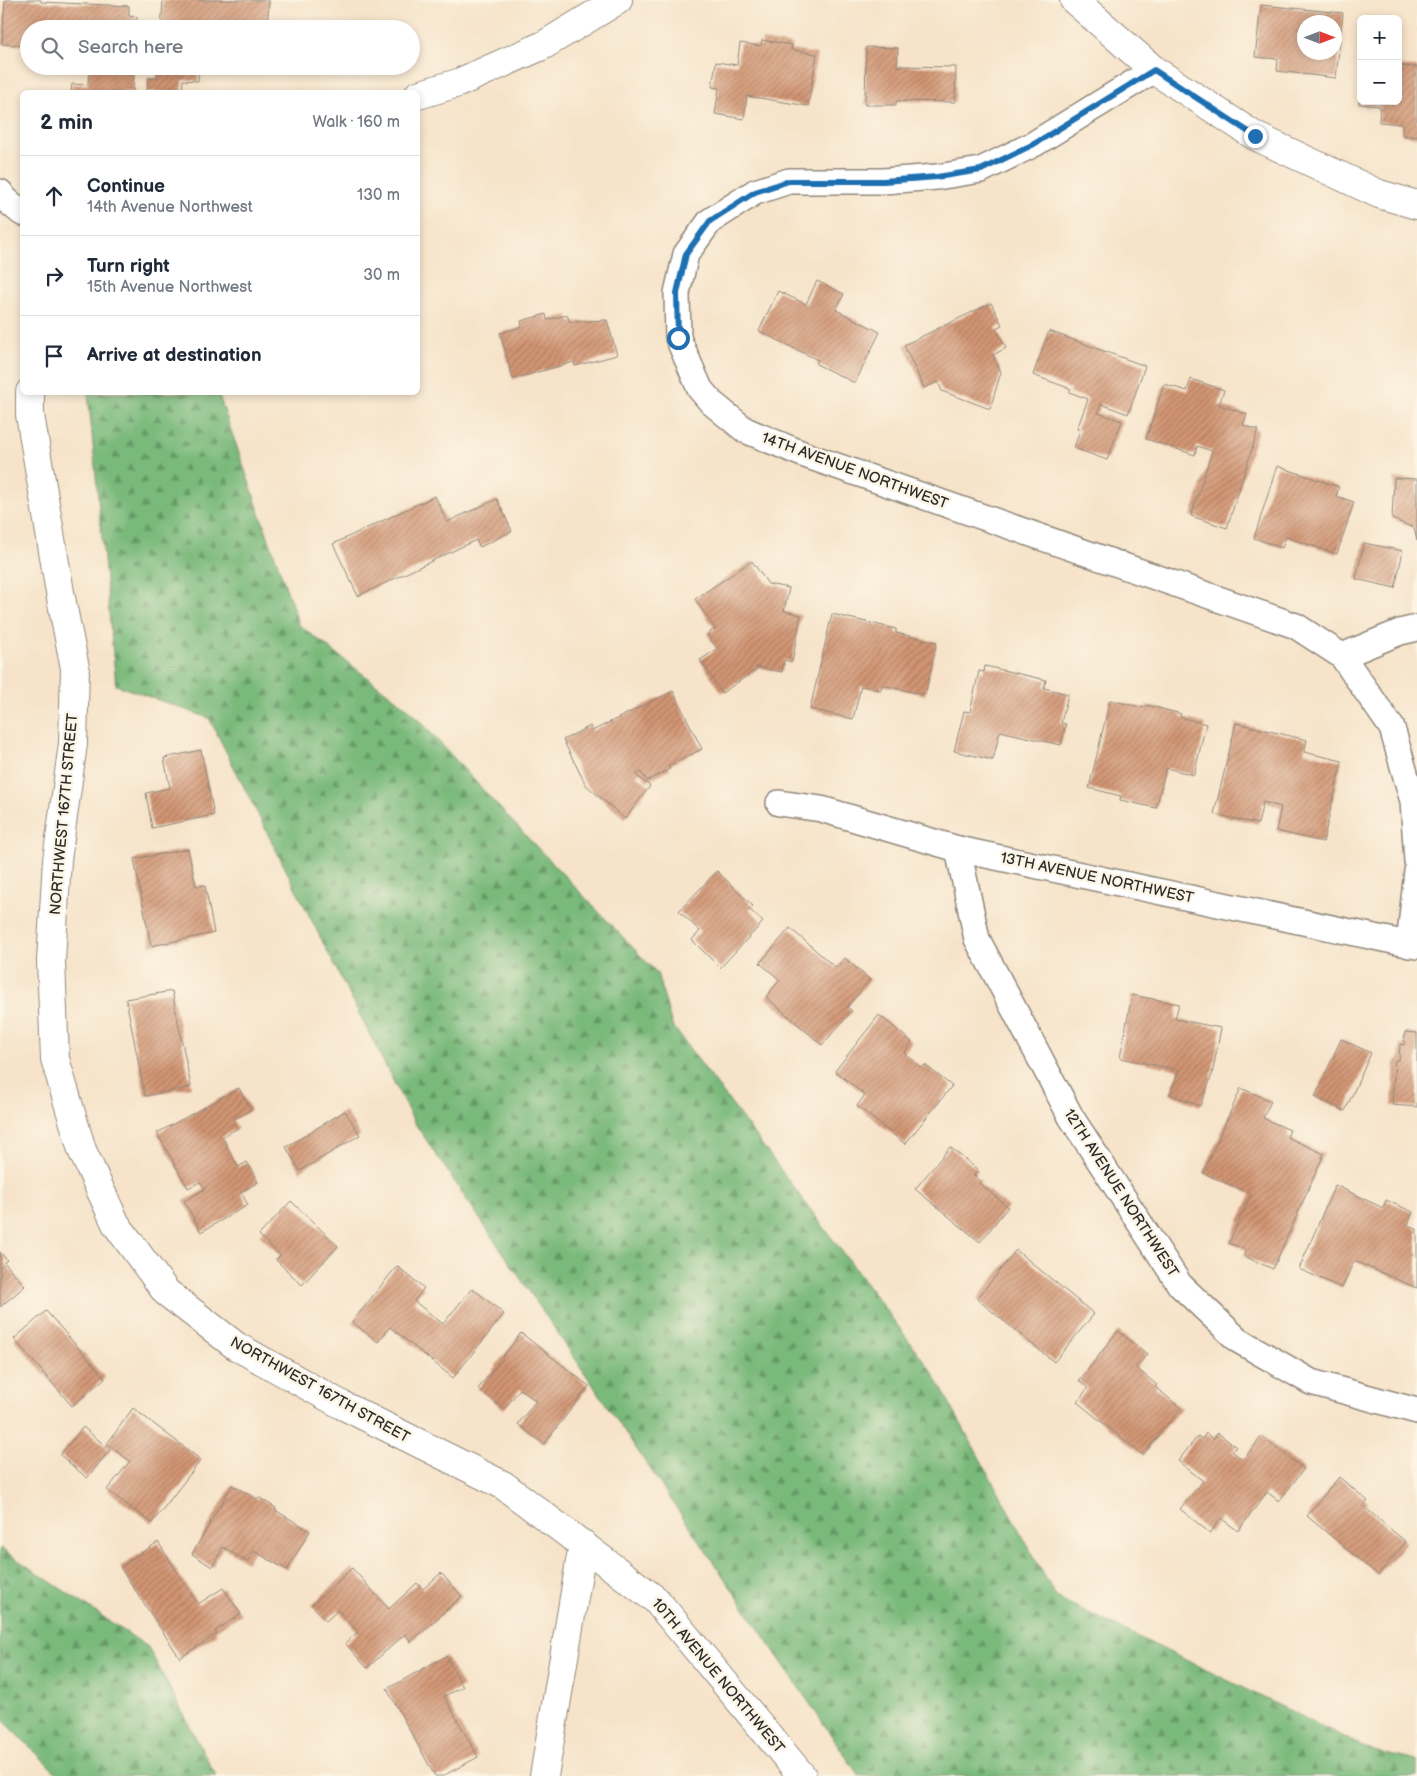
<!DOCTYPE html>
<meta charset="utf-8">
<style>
body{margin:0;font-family:"Balsamiq Sans",sans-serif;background:#f6f6f7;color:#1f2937}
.controls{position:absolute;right:15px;top:15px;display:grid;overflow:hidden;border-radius:8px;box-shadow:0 2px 8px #0003}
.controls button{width:45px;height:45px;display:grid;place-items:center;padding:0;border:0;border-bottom:1px solid #e0e1e3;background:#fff;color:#1f2937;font:25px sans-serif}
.compass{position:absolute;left:1297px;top:15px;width:45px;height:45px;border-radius:50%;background:#fff;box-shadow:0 2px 8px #0003;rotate:90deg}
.stop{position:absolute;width:15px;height:15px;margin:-11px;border:4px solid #1f6fb2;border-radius:50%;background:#fff}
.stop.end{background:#1f6fb2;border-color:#fff;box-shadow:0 1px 5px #0008}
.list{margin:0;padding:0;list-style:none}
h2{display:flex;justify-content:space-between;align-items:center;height:65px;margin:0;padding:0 20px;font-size:21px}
h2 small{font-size:16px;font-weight:400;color:#747a83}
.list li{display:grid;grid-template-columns:32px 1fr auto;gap:15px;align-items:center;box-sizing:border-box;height:80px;padding:0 20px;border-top:1px solid #e0e1e3}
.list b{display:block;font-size:19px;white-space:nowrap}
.list p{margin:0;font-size:16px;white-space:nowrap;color:#747a83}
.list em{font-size:16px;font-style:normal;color:#747a83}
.icon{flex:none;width:28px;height:28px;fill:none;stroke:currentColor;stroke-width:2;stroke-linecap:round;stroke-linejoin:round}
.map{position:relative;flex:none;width:1417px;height:1776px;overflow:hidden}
.search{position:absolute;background:#fff;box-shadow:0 2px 8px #0003;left:20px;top:20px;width:400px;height:55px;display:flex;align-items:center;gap:12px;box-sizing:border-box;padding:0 18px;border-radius:28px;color:#747a83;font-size:19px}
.panel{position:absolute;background:#fff;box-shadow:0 2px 8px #0003;left:20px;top:90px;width:400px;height:305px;border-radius:8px}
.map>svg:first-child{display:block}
</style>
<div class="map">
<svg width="1417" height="1776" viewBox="0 0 1417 1776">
<defs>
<pattern id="forest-firs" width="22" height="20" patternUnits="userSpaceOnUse" patternTransform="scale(1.25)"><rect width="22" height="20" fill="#79b97a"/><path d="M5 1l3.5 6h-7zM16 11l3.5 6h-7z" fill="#639764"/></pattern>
<pattern id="building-hatch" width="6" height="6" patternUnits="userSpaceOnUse" patternTransform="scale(1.25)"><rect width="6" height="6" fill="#d29573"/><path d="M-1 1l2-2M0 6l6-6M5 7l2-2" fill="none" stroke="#ab7a5f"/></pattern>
</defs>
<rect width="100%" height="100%" fill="#fcf5e5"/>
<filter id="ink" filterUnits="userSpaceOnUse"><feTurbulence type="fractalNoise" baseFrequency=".02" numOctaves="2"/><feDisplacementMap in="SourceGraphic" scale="10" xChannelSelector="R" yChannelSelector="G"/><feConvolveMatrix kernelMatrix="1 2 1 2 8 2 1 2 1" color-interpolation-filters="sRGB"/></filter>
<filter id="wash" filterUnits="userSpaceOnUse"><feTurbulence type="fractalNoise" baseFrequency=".0096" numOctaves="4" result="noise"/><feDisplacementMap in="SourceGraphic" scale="20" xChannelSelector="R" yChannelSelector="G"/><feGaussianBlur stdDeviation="1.12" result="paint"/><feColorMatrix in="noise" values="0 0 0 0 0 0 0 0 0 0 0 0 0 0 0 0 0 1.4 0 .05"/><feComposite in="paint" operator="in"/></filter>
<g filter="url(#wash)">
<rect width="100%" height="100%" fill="#f6e3c9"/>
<g fill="url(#forest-firs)" stroke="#527252">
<path d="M 88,393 L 218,393 L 299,625 L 411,711 L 493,801 L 657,973 L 672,1025 L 933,1373 L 1056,1597 L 1373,1751 L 1417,1761 L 1417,1776 L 859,1776 L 414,1122 L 209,718 L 116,685 Z"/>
<path d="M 0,1548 L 148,1647 L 216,1776 L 59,1776 L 0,1717 Z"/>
</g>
<g id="blocks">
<g fill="url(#building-hatch)" fill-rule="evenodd">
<path d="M 5,0 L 41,0 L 41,2 L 129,6 L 129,16 L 137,17 L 136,29 L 29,29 L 29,46 L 2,44 Z"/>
<path d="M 163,0 L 269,0 L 267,29 L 161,29 Z"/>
<path d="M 1261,5 L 1343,13 L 1336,78 L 1277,71 L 1278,59 L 1255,57 ZM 1304,22 L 1334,22 L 1334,52 L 1304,52 Z"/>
<path d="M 762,40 L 792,45 L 791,50 L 817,54 L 808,106 L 747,96 L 744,119 L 715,114 L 719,88 L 712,87 L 716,62 L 737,65 L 740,43 L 761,46 Z"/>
<path d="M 866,47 L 898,48 L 897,66 L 956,67 L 955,102 L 896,101 L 896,105 L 865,105 Z"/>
<path d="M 89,66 L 134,66 L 133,92 L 71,92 L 72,84 L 88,85 Z"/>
<path d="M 158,66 L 199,66 L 198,81 L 183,80 L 182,92 L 147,92 L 148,78 L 157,78 Z"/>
<path d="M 1398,66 L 1417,67 L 1417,137 L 1402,135 L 1402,124 L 1379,122 L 1380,106 L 1359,104 L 1359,101 L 1398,101 Z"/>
<path d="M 817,281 L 844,294 L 836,310 L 880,332 L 855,383 L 816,364 L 818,360 L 759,331 L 778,291 L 806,304 Z"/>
<path d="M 991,303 L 1002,325 L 996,328 L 1006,348 L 993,355 L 1001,372 L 990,409 L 942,391 L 938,382 L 924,388 L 904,345 Z"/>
<path d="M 546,314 L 547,320 L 567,315 L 570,322 L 607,320 L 617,355 L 575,366 L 574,362 L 513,379 L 500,333 L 522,327 L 521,321 Z"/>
<path d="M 1049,331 L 1145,366 L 1128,414 L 1101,404 L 1098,413 L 1122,421 L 1107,460 L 1074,448 L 1080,430 L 1077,429 L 1088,399 L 1069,392 L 1071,389 L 1033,375 Z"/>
<path d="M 1191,379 L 1224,390 L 1219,405 L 1247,414 L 1243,425 L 1258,430 L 1227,528 L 1191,516 L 1212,451 L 1197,446 L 1195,455 L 1146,439 L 1164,384 L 1187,391 Z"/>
<path d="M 1277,466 L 1339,487 L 1336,496 L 1354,502 L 1337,554 L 1286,537 L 1282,548 L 1254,538 Z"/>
<path d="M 1394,478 L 1417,479 L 1417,541 L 1414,528 L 1392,519 Z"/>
<path d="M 435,496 L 447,522 L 497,499 L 512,531 L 480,547 L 476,540 L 358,596 L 333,544 Z"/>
<path d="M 1364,543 L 1403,551 L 1395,588 L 1356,579 Z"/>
<path d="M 752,561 L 768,584 L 789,588 L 784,611 L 801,615 L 792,662 L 784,660 L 782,672 L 756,667 L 757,669 L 722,693 L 700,660 L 717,649 L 707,634 L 715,629 L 695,599 Z"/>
<path d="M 832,614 L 896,629 L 896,633 L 937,642 L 925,695 L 882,685 L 881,690 L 861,686 L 853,719 L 810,709 Z"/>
<path d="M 985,666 L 1046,680 L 1044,688 L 1068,694 L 1061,723 L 1066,724 L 1061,745 L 1000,731 L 993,760 L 954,751 L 964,711 L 970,712 L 979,671 L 984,672 Z"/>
<path d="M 673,691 L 702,749 L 668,766 L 670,769 L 647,781 L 641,772 L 636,775 L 650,786 L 625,819 L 586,785 L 563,740 L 590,726 L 592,731 Z"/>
<path d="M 1110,700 L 1145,708 L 1147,705 L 1181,714 L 1180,717 L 1206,724 L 1194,775 L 1166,768 L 1156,808 L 1120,800 L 1121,796 L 1089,788 Z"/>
<path d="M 1236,723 L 1307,740 L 1304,752 L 1342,761 L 1323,842 L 1276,831 L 1281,807 L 1263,802 L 1258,824 L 1214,814 Z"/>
<path d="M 201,750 L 214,815 L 152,828 L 146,793 L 170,788 L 164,758 Z"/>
<path d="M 188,849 L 196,886 L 205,885 L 214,933 L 151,946 L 134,859 Z"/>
<path d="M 717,871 L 753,906 L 749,909 L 763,922 L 720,968 L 692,940 L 700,931 L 679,911 Z"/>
<path d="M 790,928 L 836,968 L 845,958 L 870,980 L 847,1007 L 852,1011 L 822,1045 L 766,997 L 780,980 L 760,963 Z"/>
<path d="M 172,991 L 191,1087 L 145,1096 L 126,999 Z"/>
<path d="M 1132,995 L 1179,1004 L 1175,1019 L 1221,1028 L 1212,1075 L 1200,1106 L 1170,1094 L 1179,1070 L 1120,1058 Z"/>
<path d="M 879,1015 L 912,1042 L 904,1053 L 922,1068 L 925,1065 L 952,1086 L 905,1144 L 857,1106 L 865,1095 L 835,1071 Z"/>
<path d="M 1405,1032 L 1417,1033 L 1417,1107 L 1392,1105 L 1395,1060 L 1399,1060 L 1400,1044 L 1404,1045 Z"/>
<path d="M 1341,1039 L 1371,1053 L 1345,1111 L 1315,1097 Z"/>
<path d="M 239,1088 L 251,1110 L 233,1120 L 238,1128 L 222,1137 L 238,1167 L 247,1162 L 258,1182 L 241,1192 L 248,1205 L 201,1232 L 184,1201 L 205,1189 L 200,1182 L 188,1188 L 157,1133 Z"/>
<path d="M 1241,1088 L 1271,1101 L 1263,1118 L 1290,1130 L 1287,1137 L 1324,1154 L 1273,1269 L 1244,1256 L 1246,1250 L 1229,1243 L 1251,1194 L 1203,1173 Z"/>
<path d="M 345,1111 L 360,1135 L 300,1171 L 286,1147 Z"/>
<path d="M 950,1147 L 978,1170 L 974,1175 L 981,1181 L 979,1183 L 1008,1207 L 980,1242 L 915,1189 Z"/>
<path d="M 1335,1185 L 1383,1208 L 1386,1200 L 1413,1212 L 1408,1225 L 1417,1229 L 1417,1288 L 1354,1261 L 1342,1288 L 1299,1269 Z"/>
<path d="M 291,1201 L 338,1246 L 302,1285 L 276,1260 L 280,1255 L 259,1235 Z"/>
<path d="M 1016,1250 L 1094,1314 L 1054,1362 L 977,1299 Z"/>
<path d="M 0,1252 L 7,1260 L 4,1262 L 25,1286 L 0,1307 Z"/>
<path d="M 397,1266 L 424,1288 L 414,1301 L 443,1324 L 472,1288 L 504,1314 L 453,1378 L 390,1327 L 378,1342 L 352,1322 Z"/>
<path d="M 46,1311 L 105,1378 L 72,1406 L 14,1339 Z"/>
<path d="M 1118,1331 L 1147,1354 L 1136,1368 L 1157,1385 L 1155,1387 L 1181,1408 L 1143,1455 L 1077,1402 L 1088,1388 L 1079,1381 Z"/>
<path d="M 521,1333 L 589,1386 L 544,1444 L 518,1424 L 536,1401 L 520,1389 L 504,1409 L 478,1389 Z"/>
<path d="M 133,1408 L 201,1460 L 152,1523 L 107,1490 L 130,1461 L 107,1444 Z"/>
<path d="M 83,1427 L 110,1450 L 87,1478 L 60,1455 Z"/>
<path d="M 1206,1433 L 1213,1439 L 1218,1433 L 1236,1447 L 1232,1451 L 1243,1460 L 1262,1436 L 1304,1469 L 1279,1501 L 1267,1492 L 1238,1531 L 1221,1518 L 1210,1533 L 1180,1509 L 1203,1481 L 1178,1461 L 1198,1436 L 1202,1439 Z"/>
<path d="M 1339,1477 L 1368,1501 L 1363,1506 L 1406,1542 L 1378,1575 L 1307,1516 Z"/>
<path d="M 232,1485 L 257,1499 L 258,1497 L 276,1508 L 275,1510 L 310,1531 L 287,1570 L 254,1551 L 247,1562 L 223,1547 L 212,1567 L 192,1554 Z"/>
<path d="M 158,1542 L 198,1604 L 223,1588 L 241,1614 L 215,1631 L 217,1634 L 180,1658 L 120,1567 Z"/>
<path d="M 352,1568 L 389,1609 L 417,1583 L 423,1589 L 441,1573 L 462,1596 L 411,1642 L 405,1634 L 367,1668 L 345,1643 L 358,1632 L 338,1610 L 326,1621 L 312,1605 Z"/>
<path d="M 446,1656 L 463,1687 L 444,1696 L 478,1757 L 443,1776 L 435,1776 L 387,1689 Z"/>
</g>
</g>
</g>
<g filter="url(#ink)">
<use href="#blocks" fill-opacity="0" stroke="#90877a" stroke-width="1"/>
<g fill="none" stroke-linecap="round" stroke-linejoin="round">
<defs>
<g id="street">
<path d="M 1154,70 L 1034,144 L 981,170 L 937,177 L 883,181 L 789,181 L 755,192 L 710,221 L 686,254 L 677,293 L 678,338 L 700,389 L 712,403 L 745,430 L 805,455 L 1296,626 L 1342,656 L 1392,728 L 1413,801 L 1417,861"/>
<path d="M 0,192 L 5,199 L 22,213"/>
<path d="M 1342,656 L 1400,632 L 1417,628"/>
<path d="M 779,803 L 821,809 L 958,849 L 1417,946"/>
<path d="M 958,849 L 977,939 L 1071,1117 L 1180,1285 L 1238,1340 L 1311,1382 L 1417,1411"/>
<path d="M 1409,945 L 1417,871"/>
</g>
<g id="secondary">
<path d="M 1074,0 L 1154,70 L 1255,136 L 1379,194 L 1417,205"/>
<path d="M 418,95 L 458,83 L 544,45 L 618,0"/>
<path d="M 30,392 L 30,415 L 61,598 L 75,668 L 73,744 L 57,860 L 51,961 L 55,1059 L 82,1150 L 116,1224 L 166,1292 L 236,1346 L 342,1405 L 503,1485 L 656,1600 L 802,1776"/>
<path d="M 544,1776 L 583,1544"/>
</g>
</defs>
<use href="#street" stroke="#90877a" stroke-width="28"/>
<use href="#secondary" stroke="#90877a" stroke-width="30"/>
<use href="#street" stroke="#fff" stroke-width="25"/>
<use href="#secondary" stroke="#fff" stroke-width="28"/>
</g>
</g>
<g fill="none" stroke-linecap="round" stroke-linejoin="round" filter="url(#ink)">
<path stroke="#1f6fb2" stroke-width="6" d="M 678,338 L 677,293 L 686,254 L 710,221 L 755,192 L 789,181 L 883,181 L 937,177 L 981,170 L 1034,144 L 1154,70 L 1255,136"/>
</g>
<g text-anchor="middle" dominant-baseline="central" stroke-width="5" stroke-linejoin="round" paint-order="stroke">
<g font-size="15" fill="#2b2b2b" stroke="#fcf5e5">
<text transform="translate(855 471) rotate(20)">14TH AVENUE NORTHWEST</text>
<text transform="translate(64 814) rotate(-85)">NORTHWEST 167TH STREET</text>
<text transform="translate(1097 878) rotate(12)">13TH AVENUE NORTHWEST</text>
<text transform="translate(1121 1193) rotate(57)">12TH AVENUE NORTHWEST</text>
<text transform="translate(320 1390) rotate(29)">NORTHWEST 167TH STREET</text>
<text transform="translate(718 1676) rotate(50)">10TH AVENUE NORTHWEST</text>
</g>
</g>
</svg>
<div class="controls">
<button>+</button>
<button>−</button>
</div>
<svg class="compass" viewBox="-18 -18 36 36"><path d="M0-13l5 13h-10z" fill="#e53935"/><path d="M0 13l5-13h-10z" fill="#747a83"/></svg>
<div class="stop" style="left:678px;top:338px"></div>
<div class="stop end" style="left:1255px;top:136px"></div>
<div class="search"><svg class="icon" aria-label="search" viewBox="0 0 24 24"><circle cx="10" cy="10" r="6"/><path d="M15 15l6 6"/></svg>Search here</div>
<section class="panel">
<h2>2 min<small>Walk · 160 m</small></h2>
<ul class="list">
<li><svg class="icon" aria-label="ahead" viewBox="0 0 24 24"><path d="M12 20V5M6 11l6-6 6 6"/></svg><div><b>Continue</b><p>14th Avenue Northwest</p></div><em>130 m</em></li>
<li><svg class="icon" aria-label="right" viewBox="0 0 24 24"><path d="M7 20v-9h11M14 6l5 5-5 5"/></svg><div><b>Turn right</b><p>15th Avenue Northwest</p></div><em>30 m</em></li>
<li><svg class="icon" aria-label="arrive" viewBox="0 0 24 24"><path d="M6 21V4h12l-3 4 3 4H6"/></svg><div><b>Arrive at destination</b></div></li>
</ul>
</section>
</div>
